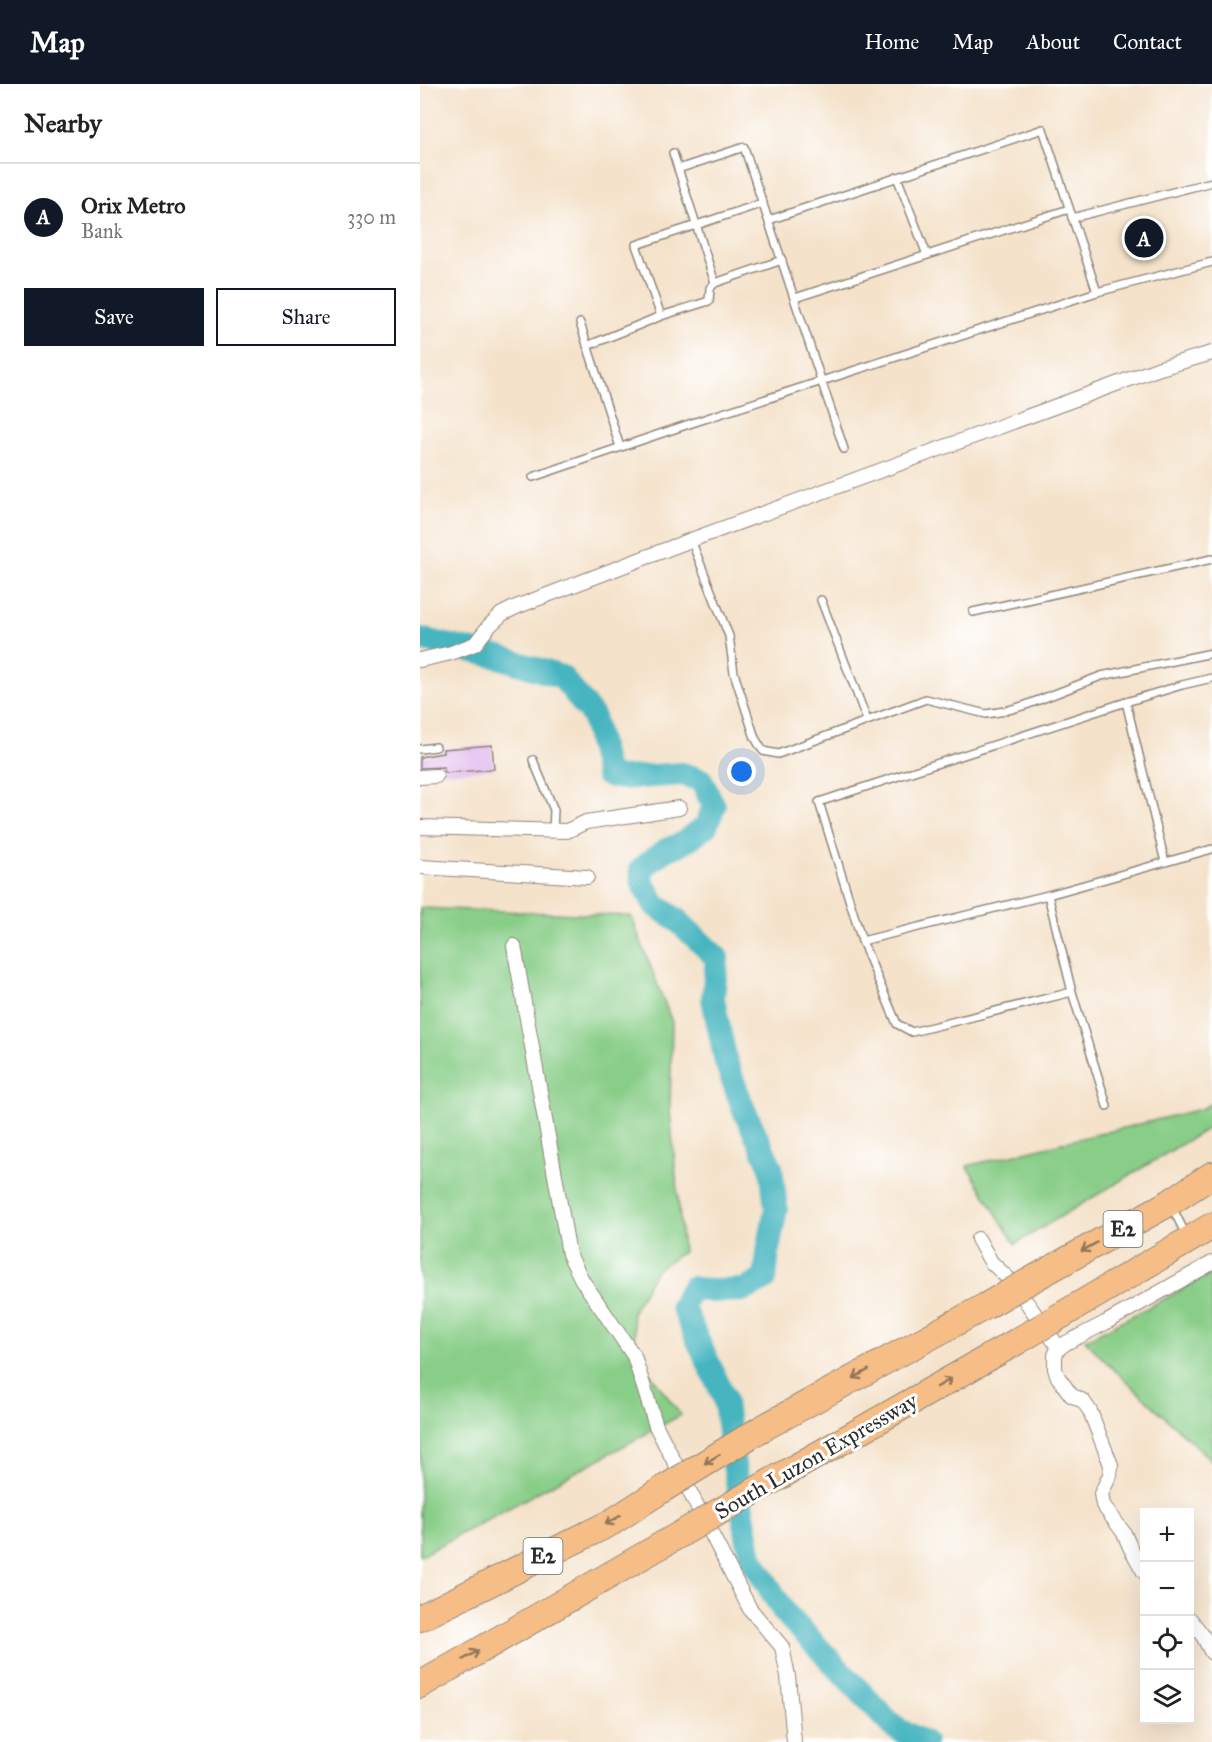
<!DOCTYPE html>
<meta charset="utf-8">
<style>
body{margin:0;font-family:"IM FELL Great Primer",serif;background:#f2f2f2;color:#222}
.controls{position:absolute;right:18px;bottom:18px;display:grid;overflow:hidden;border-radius:0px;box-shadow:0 6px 24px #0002}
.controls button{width:54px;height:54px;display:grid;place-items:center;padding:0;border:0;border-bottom:2px solid #e0e0e0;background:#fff;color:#222;font:30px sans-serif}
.you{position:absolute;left:322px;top:688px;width:21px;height:21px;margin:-15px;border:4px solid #fff;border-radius:50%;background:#1a73e8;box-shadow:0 0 0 9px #1a73e833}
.badge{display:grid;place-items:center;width:39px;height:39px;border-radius:50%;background:#111827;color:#fff;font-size:20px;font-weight:700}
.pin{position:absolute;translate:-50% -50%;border:3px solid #fff;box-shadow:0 2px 6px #0006}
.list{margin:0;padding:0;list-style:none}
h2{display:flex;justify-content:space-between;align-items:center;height:78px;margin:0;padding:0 24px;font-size:26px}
h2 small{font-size:20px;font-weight:400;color:#767676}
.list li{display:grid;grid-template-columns:39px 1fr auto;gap:18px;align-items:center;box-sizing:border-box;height:108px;padding:0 24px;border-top:2px solid #e0e0e0}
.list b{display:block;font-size:22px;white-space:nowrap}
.list p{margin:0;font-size:20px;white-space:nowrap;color:#767676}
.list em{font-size:20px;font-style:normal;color:#767676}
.actions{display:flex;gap:12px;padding:18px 24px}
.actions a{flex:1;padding:14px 0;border:2px solid #111827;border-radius:0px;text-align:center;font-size:21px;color:#111827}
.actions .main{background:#111827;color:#fff}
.icon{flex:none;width:33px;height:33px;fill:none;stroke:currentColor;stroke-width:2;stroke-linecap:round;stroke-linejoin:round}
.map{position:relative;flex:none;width:792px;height:1658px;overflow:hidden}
header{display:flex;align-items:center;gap:36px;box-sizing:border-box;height:84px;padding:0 30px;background:#111827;color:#fff}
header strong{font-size:28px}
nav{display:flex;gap:33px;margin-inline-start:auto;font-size:21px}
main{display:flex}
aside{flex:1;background:#fff}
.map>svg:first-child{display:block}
</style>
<header>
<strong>Map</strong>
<nav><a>Home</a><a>Map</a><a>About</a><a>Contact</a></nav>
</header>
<main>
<aside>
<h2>Nearby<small></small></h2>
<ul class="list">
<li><span class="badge">A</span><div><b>Orix Metro</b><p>Bank</p></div><em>330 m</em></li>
</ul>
<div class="actions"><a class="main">Save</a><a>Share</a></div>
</aside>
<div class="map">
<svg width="792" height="1658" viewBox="0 0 792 1658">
<rect width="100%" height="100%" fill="#fff"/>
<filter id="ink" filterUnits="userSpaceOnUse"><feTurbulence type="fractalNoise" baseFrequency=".0167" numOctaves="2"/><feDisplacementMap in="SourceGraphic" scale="12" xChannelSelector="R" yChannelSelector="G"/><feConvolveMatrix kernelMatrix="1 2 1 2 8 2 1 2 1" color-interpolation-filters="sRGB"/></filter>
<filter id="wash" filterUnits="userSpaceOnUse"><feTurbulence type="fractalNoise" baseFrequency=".008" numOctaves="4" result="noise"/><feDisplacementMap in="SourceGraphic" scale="24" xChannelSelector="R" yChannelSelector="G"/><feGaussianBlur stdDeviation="1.35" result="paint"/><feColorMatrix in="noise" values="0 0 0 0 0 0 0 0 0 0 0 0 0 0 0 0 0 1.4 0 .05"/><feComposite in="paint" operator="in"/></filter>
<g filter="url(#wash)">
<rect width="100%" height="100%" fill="#f4e2ca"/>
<g fill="#89ce88" stroke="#5a7c5a" stroke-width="1.5">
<path d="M 0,824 L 211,832 L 252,938 L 250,1027 L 263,1168 L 236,1186 L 212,1229 L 218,1273 L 261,1331 L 0,1472 Z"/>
<path d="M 792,1019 L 792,1042 L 595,1160 L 547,1082 L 781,1025 Z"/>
<path d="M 792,1187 L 792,1377 L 686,1278 L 665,1256 L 756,1209 Z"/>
</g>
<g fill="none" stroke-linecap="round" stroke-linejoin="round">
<path stroke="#47b5c0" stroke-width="24" d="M 0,555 L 79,573 L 142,593 L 173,632 L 187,691 L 202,694 L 262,690 L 281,696 L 294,722 L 286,742 L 263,759 L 244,767 L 221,785 L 222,798 L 235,821 L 257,836 L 297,874 L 293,915 L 306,978 L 324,1026 L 351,1083 L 356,1124 L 348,1167 L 345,1195 L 324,1206 L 292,1207 L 272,1204 L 262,1222 L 304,1313 L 315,1387 L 331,1473 L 364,1528 L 475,1644 L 504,1658"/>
</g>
<g id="blocks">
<path fill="#dcacea" d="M 72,661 L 74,685 L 25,689 L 24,683 L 0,684 L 0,673 L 23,669 L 23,665 Z"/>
</g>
</g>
<g filter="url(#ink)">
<use href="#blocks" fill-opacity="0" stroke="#90867a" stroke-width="1.5"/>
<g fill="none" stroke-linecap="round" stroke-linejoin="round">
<defs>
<g id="lane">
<path d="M 253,69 L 295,199"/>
<path d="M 258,85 L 324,63 L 424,365"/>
<path d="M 477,93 L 507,171"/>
<path d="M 652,134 L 792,98"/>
<path d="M 677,208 L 792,178"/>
<path d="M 375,214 L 649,125"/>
<path d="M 241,232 L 216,161 L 343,119"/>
<path d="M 160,239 L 200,363"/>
<path d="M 167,262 L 241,232 L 289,217 L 290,204 L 295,199 L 362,176"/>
<path d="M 113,393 L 272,339 L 677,208 L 623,45 L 349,136"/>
<path d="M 271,456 L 309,552 L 314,589 L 335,654 L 343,667 L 358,670 L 506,615 L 566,630 L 585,627 L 606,621 L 681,592 L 792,569"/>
<path d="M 401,516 L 447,636"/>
<path d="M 553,528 L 792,475"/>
<path d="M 0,665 L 16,663"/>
<path d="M 113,676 L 134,726 L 133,747"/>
<path d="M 745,778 L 706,618 L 762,601 L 792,594"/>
<path d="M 628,811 L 652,908 L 687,1022"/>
<path d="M 442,857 L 628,811 L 792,765"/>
<path d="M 652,908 L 492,948 L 477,940 L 442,857 L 399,718 L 706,618"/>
<path d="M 752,1123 L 766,1151"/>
</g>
<g id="street">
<path d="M 0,576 L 31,569 L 55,560 L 69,542 L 82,530 L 96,523 L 271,456 L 740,284 L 792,269"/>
<path d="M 0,693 L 16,692"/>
<path d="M 0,743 L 147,747 L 166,738 L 259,724"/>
<path d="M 0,783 L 167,793"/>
<path d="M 94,862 L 149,1170 L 162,1196 L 214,1272 L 236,1342 L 330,1525 L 362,1563 L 368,1592 L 374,1658"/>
<path d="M 558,1155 L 571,1178 L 593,1199 L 639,1264"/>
<path d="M 724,1488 L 710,1463 L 704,1449 L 683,1421 L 681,1410 L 690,1391 L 691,1381 L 670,1327 L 663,1317 L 651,1311 L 638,1293 L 635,1285 L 635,1271 L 639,1264 L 646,1259 L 685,1239 L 792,1179"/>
<path d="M 770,1535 L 783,1552 L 792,1569"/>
</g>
<g id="highway">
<path d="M 613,1195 L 749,1119 L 792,1091"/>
<path d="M 642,1231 L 792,1142"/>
<path d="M 341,1345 L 566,1222"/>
<path d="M 364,1390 L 596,1258"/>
<path d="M 0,1534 L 192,1438 L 243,1405"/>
<path d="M 0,1601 L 259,1451"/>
</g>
</defs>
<use href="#lane" stroke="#90867a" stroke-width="10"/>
<use href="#street" stroke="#90867a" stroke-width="16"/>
<use href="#highway" stroke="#90867a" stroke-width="28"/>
<use href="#lane" stroke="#fff" stroke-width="7"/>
<use href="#street" stroke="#fff" stroke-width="14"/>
<use href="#highway" stroke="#f6be86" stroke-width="26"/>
<defs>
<g id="highway-bridge">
<path d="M 566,1222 L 613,1195"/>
<path d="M 596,1258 L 642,1231"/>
<path d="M 243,1405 L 341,1345"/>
<path d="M 259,1451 L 364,1390"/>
</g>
</defs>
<use href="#highway-bridge" stroke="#90867a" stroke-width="28" stroke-linecap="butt"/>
<use href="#highway-bridge" stroke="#f6be86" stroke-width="26"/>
</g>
<defs><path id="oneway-shaft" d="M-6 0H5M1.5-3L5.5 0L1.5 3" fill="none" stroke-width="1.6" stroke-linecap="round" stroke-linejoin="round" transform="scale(1.5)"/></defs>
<g stroke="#907458">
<use href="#oneway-shaft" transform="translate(669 1163) rotate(151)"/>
<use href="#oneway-shaft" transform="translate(441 1290) rotate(151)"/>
<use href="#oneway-shaft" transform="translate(524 1299) rotate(-30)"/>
<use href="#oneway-shaft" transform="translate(292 1375) rotate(148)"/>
<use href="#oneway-shaft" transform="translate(193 1436) rotate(150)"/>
<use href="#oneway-shaft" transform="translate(51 1571) rotate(-30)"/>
</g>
</g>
<g text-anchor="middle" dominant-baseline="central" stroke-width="6" stroke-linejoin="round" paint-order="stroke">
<g fill="#fff" stroke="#6b6b6b" stroke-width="1.5">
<rect x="683.5" y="1127" width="39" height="36" rx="4.5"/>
<rect x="103.5" y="1454" width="39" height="36" rx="4.5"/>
</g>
<g font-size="21" font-weight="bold" fill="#2b2b2b">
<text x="703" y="1145">E2</text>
<text x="123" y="1472">E2</text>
</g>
<g font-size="22" fill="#2b2b2b" stroke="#fff">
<text transform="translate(396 1372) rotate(-30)">South Luzon Expressway</text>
</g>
</g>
</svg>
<div class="controls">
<button>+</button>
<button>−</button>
<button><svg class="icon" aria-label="locate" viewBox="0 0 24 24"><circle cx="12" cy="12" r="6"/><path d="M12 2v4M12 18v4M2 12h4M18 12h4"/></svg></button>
<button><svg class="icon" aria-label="layers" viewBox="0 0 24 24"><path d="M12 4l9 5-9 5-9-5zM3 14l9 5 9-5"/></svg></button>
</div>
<div class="you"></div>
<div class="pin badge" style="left:724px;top:154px">A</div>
</div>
</main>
